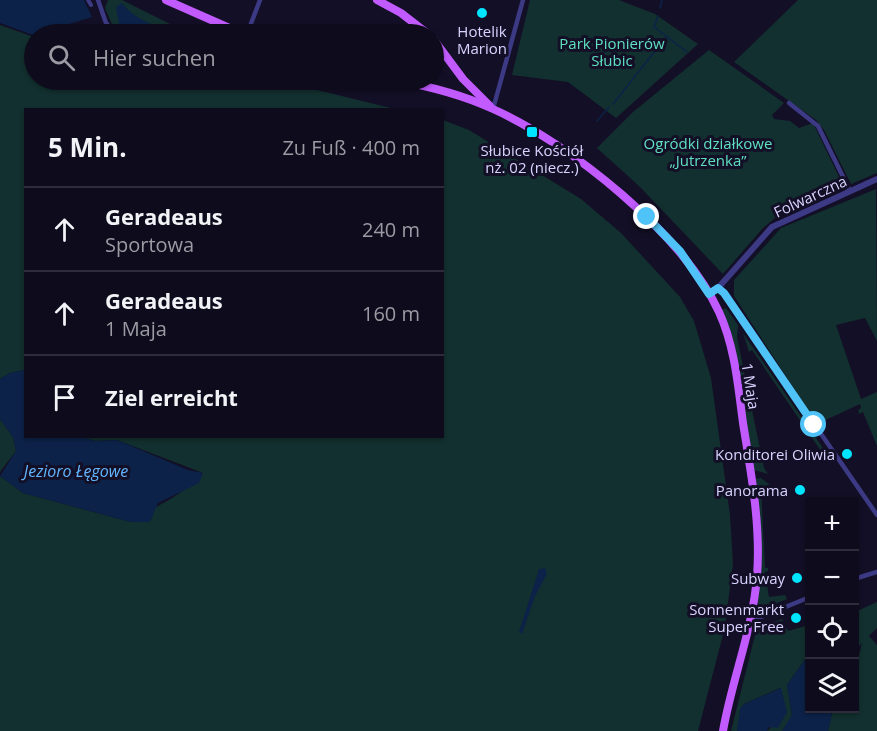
<!DOCTYPE html>
<html lang="de">
<meta charset="utf-8">
<style>
body{margin:0;font-family:"Open Sans",sans-serif;background:#1c1929;color:#f1f3f6}
.controls{position:absolute;right:18px;bottom:18px;display:grid;overflow:hidden;border-radius:0px;box-shadow:0 2px 4px #0004}
.controls button{width:54px;height:54px;display:grid;place-items:center;padding:0;border:0;border-bottom:2px solid #2e2b3b;background:#0e0b1c;color:#f1f3f6;font:30px sans-serif}
.stop{position:absolute;width:18px;height:18px;margin:-14px;border:4px solid #4fc3f7;border-radius:50%;background:#fff}
.stop.end{background:#4fc3f7;border-color:#fff;box-shadow:0 2px 6px #0008}
.list{margin:0;padding:0;list-style:none}
h2{display:flex;justify-content:space-between;align-items:center;height:78px;margin:0;padding:0 24px;font-size:26px}
h2 small{font-size:20px;font-weight:400;color:#9b9ba3}
.list li{display:grid;grid-template-columns:39px 1fr auto;gap:18px;align-items:center;box-sizing:border-box;height:84px;padding:0 24px;border-top:2px solid #2e2b3b}
.list b{display:block;font-size:22px;white-space:nowrap}
.list p{margin:0;font-size:20px;white-space:nowrap;color:#9b9ba3}
.list em{font-size:20px;font-style:normal;color:#9b9ba3}
.icon{flex:none;width:33px;height:33px;fill:none;stroke:currentColor;stroke-width:2;stroke-linecap:round;stroke-linejoin:round}
.map{position:relative;flex:none;width:877px;height:731px;overflow:hidden}
.search{position:absolute;background:#0e0b1c;box-shadow:0 2px 4px #0004;left:24px;top:24px;width:420px;height:66px;display:flex;align-items:center;gap:15px;box-sizing:border-box;padding:0 21px;border-radius:33px;color:#9b9ba3;font-size:22px}
.panel{position:absolute;background:#0e0b1c;box-shadow:0 2px 4px #0004;left:24px;top:108px;width:420px;height:330px;border-radius:0px}
.map>svg:first-child{display:block}
</style>
<div class="map">
<svg width="877" height="731" viewBox="0 0 877 731">
<rect width="100%" height="100%" fill="#130f26"/>
<g fill="#12302f">
<path d="M 108,0 L 122,0 L 190,34 C 169,34 147,24 130,13 L 137,26 L 149,34 L 116,34 L 105,8 Z"/>
<path d="M 530,0 L 619,0 L 655,14 L 698,44 L 616,118 L 568,82 L 512,75 Z"/>
<path d="M 798,0 L 877,0 L 877,173 L 851,184 L 824,130 L 816,120 L 734,62 Z"/>
<path d="M 0,25 L 31,36 L 26,51 L 34,54 L 34,80 L 104,80 L 119,85 L 121,80 L 254,80 L 281,88 L 300,83 L 294,80 L 310,82 L 309,88 L 395,109 L 26,110 L 25,370 L 10,373 L 0,379 Z"/>
<path d="M 709,50 L 784,103 L 772,115 L 774,119 L 790,121 L 799,128 L 813,123 L 843,185 L 781,213 L 763,228 L 723,274 L 639,186 L 597,148 L 633,112 Z"/>
<path d="M 443,120 L 469,130 L 581,199 L 621,233 L 680,297 L 694,321 L 711,378 L 730,515 L 733,564 L 725,627 L 698,731 L 0,731 L 0,476 L 23,493 L 131,522 C 155,506 184,495 203,473 L 117,440 L 95,441 L 81,437 L 442,436 Z"/>
<path d="M 876,189 L 877,341 L 865,318 L 836,325 L 861,399 L 877,392 L 877,446 L 863,412 L 859,414 L 858,410 L 861,408 L 860,404 L 817,424 L 734,296 L 734,280 L 781,228 Z"/>
<path d="M 726,308 L 738,325 L 737,337 L 764,468 L 768,474 L 754,470 L 721,310 Z"/>
<path d="M 743,333 L 825,451 L 823,454 L 752,350 L 749,352 Z"/>
<path d="M 0,419 L 13,437 L 16,451 L 0,472 Z"/>
<path d="M 761,478 L 770,485 L 761,487 L 765,568 L 768,568 L 768,571 L 765,572 L 769,597 L 785,595 L 787,599 L 770,606 L 771,611 L 762,614 L 756,608 L 755,479 Z"/>
<path d="M 877,602 L 877,628 L 869,636 L 877,645 L 877,731 L 828,731 L 833,709 L 854,708 L 855,671 L 862,643 L 855,650 L 855,612 Z"/>
<path d="M 782,619 L 788,631 L 809,625 L 809,654 L 787,685 L 792,716 L 782,731 L 767,731 L 787,712 L 780,688 L 744,704 L 737,731 L 731,731 L 756,631 L 758,627 Z"/>
</g>
<g fill="#0c2248">
<path d="M 0,0 L 84,0 L 92,17 L 33,35 L 0,23 Z"/>
<path d="M 122,3 C 138,23 157,25 179,34 L 149,34 L 137,26 L 119,24 L 116,7 Z"/>
<path d="M 25,370 L 26,436 L 81,437 L 95,441 L 117,440 L 188,470 L 203,473 L 199,483 L 158,503 L 150,522 L 131,522 L 23,493 L 0,476 L 16,451 L 13,437 L 0,419 L 0,379 L 10,373 Z"/>
<path d="M 545,568 L 547,574 L 535,596 L 522,634 L 519,632 L 539,569 Z"/>
<path d="M 809,654 L 810,708 L 833,709 L 828,731 L 782,731 L 792,715 L 787,685 Z"/>
<path d="M 781,688 L 787,712 L 778,728 L 769,727 L 767,731 L 737,731 L 740,709 L 744,704 Z"/>
</g>
<g fill="none" stroke-linecap="round" stroke-linejoin="round">
<g stroke="#0c2248" stroke-width="1.5">
<path d="M 660,8 L 662,0"/>
<path d="M 658,16 L 654,27 L 687,52"/>
<path d="M 613,104 L 667,36"/>
<path d="M 597,121 L 609,107"/>
</g>
<path stroke="#3d3a85" stroke-width="4" d="M 88,0 L 91,5"/>
<g stroke="#3d3a85" stroke-width="4.5">
<path d="M 98,0 L 106,23 L 113,31"/>
<path d="M 247,34 L 260,0"/>
<path d="M 789,103 L 818,126 L 850,191"/>
<path d="M 493,109 L 523,0"/>
<path d="M 718,288 L 724,293 L 877,515"/>
<path d="M 854,579 L 877,572"/>
<path d="M 750,618 L 761,617 L 810,597"/>
</g>
<path stroke="#3d3a85" stroke-width="6" d="M 709,294 L 718,288 L 772,227 L 877,179"/>
<g stroke="#c25bff" stroke-width="8">
<path d="M 166,0 L 243,34"/>
<path d="M 377,0 L 401,13 L 428,34"/>
<path d="M 434,40 L 463,79 L 490,106"/>
<path d="M 394,80 C 428,86 461,94 493,109 C 571,144 683,234 719,312 C 735,347 738,386 743,423 C 751,473 761,525 757,576 C 753,629 732,679 723,731"/>
</g>
</g>
<g fill="none" stroke-linecap="round" stroke-linejoin="round">
<path stroke="#4fc3f7" stroke-width="8" d="M 647,217 L 680,251 L 709,294 L 718,288 L 724,293 L 814,425"/>
</g>
<g fill="#00e5ff" stroke="#130f26" stroke-width="2">
<circle cx="482" cy="13" r="6"/>
<rect x="526" y="126" width="12" height="12" rx="3"/>
<circle cx="847" cy="454" r="6"/>
<circle cx="800" cy="490" r="6"/>
<circle cx="797" cy="578" r="6"/>
<circle cx="796" cy="618" r="6"/>
</g>
<g text-anchor="middle" dominant-baseline="central" stroke-width="6" stroke-linejoin="round" paint-order="stroke">
<g font-size="15" fill="#d9d4ff" stroke="#130f26" text-anchor="end">
<text x="482" y="31" text-anchor="middle">Hotelik<tspan x="482" dy="17">Marion</tspan></text>
<text x="532" y="150" text-anchor="middle">Słubice Kościół<tspan x="532" dy="17">nż. 02 (niecz.)</tspan></text>
<text x="835" y="454">Konditorei Oliwia</text>
<text x="788" y="490">Panorama</text>
<text x="785" y="578">Subway</text>
<text x="784" y="609">Sonnenmarkt<tspan x="784" dy="17">Super Free</tspan></text>
</g>
<g font-size="15" fill="#5fe0c0" stroke="#130f26">
<text x="612" y="43">Park Pionierów<tspan x="612" dy="17">Słubic</tspan></text>
<text x="708" y="143">Ogródki działkowe<tspan x="708" dy="17">„Jutrzenka”</tspan></text>
</g>
<g font-size="15" fill="#d9d4ff" stroke="#130f26">
<text transform="translate(810 196) rotate(-25)">Folwarczna</text>
<text transform="translate(751 386) rotate(81)">1 Maja</text>
</g>
<g font-size="16" font-style="italic" fill="#62b6ff" stroke="#130f26">
<text x="76" y="471">Jezioro Łęgowe</text>
</g>
</g>
</svg>
<div class="controls">
<button>+</button>
<button>−</button>
<button><svg class="icon" aria-label="locate" viewBox="0 0 24 24"><circle cx="12" cy="12" r="6"/><path d="M12 2v4M12 18v4M2 12h4M18 12h4"/></svg></button>
<button><svg class="icon" aria-label="layers" viewBox="0 0 24 24"><path d="M12 4l9 5-9 5-9-5zM3 14l9 5 9-5"/></svg></button>
</div>
<div class="stop" style="left:814px;top:425px"></div>
<div class="stop end" style="left:647px;top:217px"></div>
<div class="search"><svg class="icon" aria-label="search" viewBox="0 0 24 24"><circle cx="10" cy="10" r="6"/><path d="M15 15l6 6"/></svg>Hier suchen</div>
<section class="panel">
<h2>5 Min.<small>Zu Fuß · 400 m</small></h2>
<ul class="list">
<li><svg class="icon" aria-label="ahead" viewBox="0 0 24 24"><path d="M12 20V5M6 11l6-6 6 6"/></svg><div><b>Geradeaus</b><p>Sportowa</p></div><em>240 m</em></li>
<li><svg class="icon" aria-label="ahead" viewBox="0 0 24 24"><path d="M12 20V5M6 11l6-6 6 6"/></svg><div><b>Geradeaus</b><p>1 Maja</p></div><em>160 m</em></li>
<li><svg class="icon" aria-label="arrive" viewBox="0 0 24 24"><path d="M6 21V4h12l-3 4 3 4H6"/></svg><div><b>Ziel erreicht</b></div></li>
</ul>
</section>
</div>
